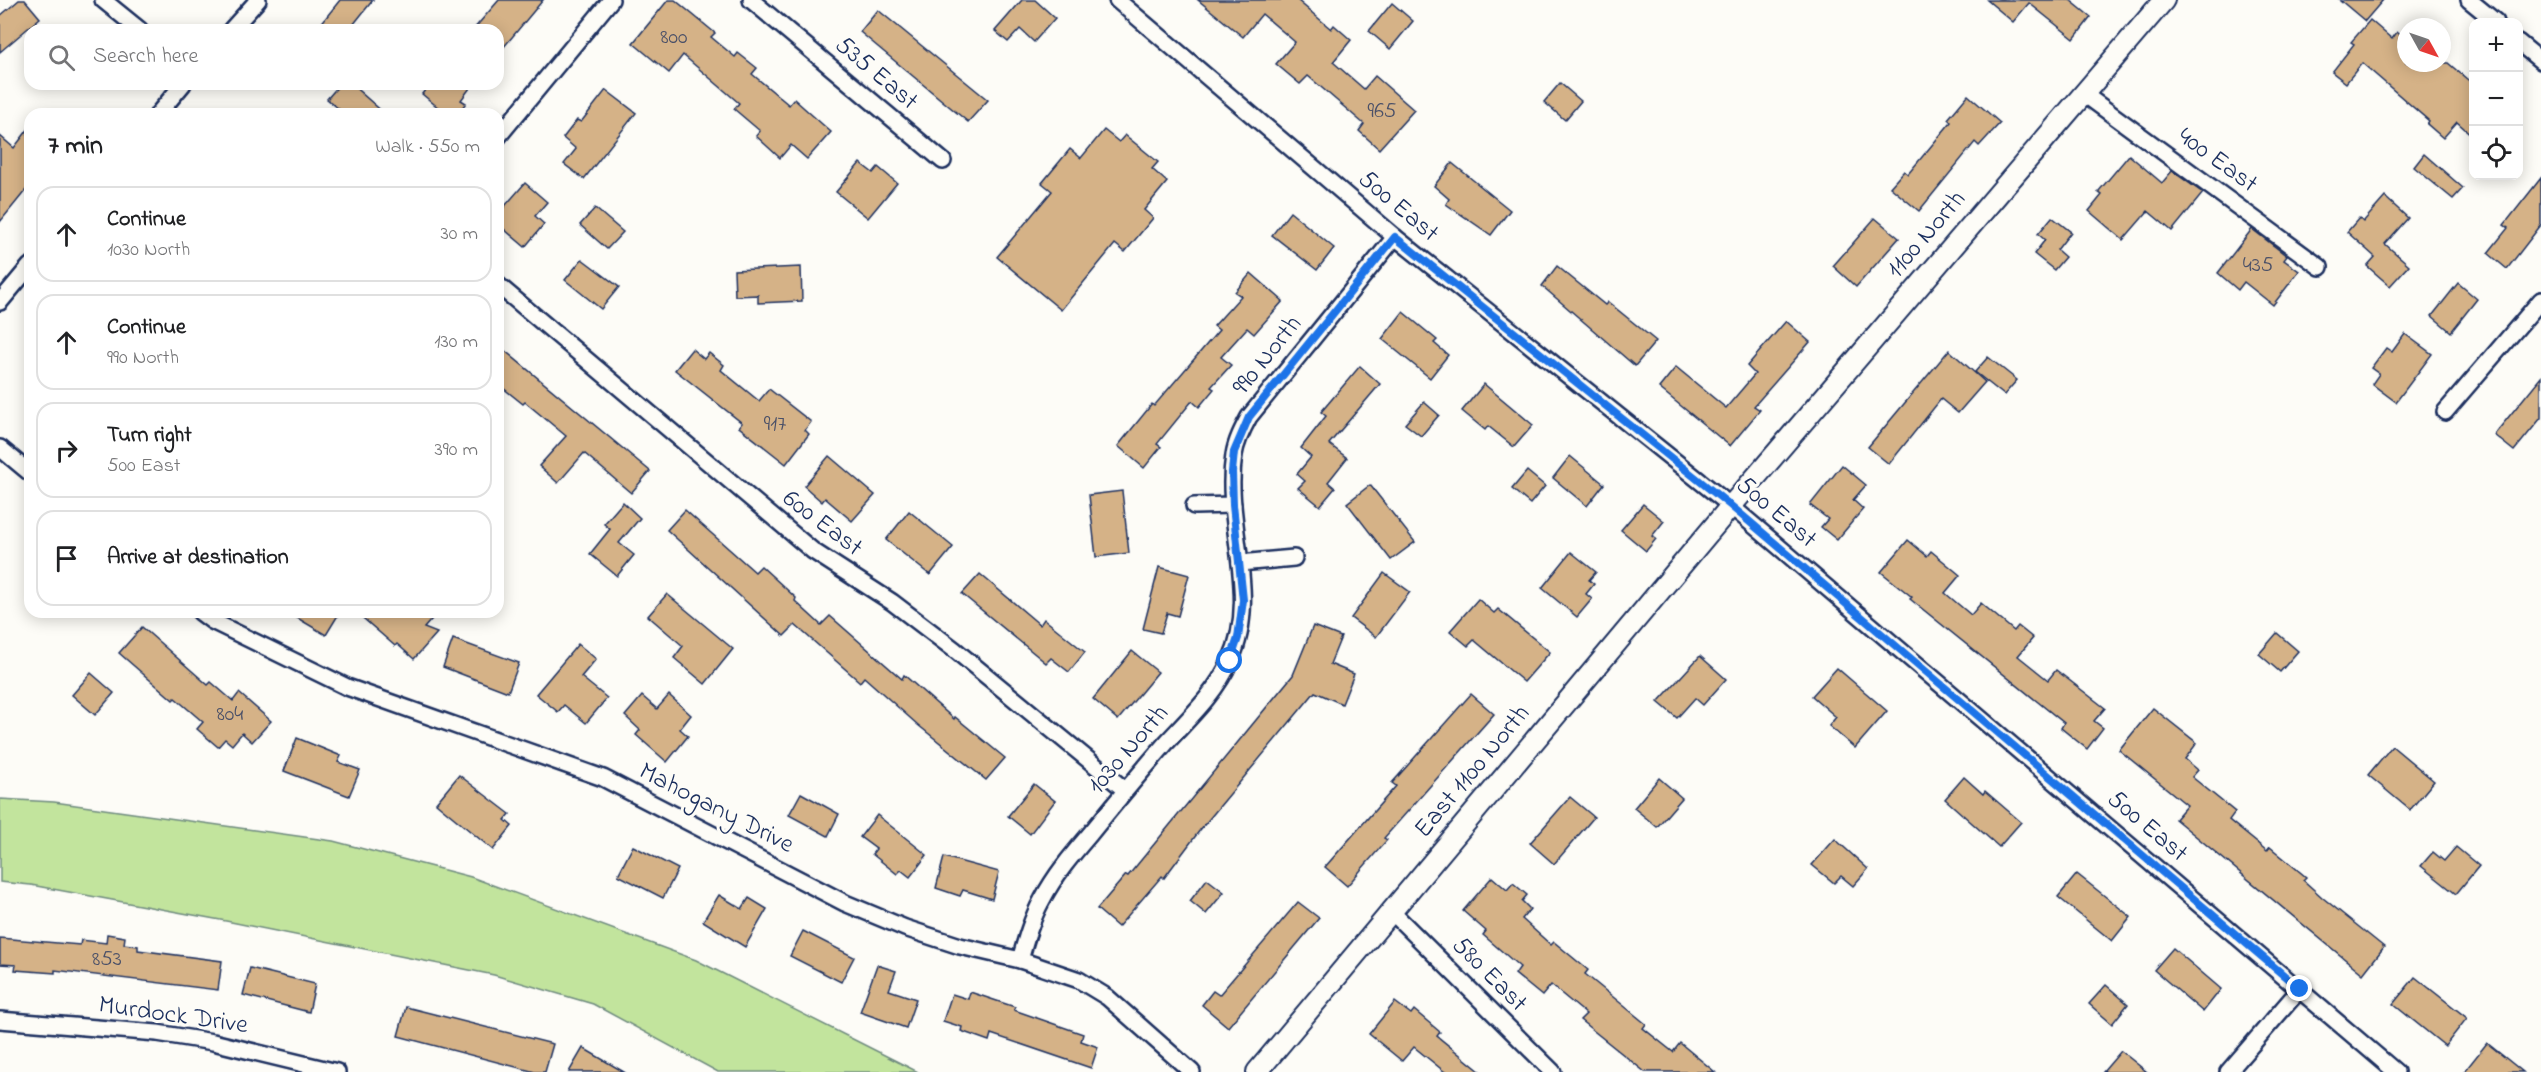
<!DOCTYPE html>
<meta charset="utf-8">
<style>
body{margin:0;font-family:"Indie Flower",sans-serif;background:#f6f6f6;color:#202124}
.controls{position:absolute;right:18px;top:18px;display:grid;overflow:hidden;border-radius:12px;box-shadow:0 3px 15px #0003}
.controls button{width:54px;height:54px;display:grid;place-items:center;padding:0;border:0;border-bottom:2px solid #e0e0e0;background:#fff;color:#202124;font:30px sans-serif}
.compass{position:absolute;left:2397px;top:18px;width:54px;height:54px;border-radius:50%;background:#fff;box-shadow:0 3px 15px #0003;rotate:130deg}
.stop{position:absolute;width:18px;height:18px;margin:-14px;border:4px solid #1a73e8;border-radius:50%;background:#fff}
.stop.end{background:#1a73e8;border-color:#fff;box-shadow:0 2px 6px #0008}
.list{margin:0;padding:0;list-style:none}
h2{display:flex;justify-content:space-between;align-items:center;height:78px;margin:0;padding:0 24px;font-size:26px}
h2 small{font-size:20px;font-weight:400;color:#757577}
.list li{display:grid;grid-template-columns:39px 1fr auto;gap:18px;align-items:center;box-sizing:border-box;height:96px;margin:0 12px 12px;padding:0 12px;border:2px solid #e0e0e0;border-radius:18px}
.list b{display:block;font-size:22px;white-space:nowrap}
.list p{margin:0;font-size:20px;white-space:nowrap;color:#757577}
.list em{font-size:20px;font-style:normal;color:#757577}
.icon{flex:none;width:33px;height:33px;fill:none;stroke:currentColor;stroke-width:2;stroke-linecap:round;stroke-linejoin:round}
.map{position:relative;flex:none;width:2541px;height:1072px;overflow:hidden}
.search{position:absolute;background:#fff;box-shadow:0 3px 15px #0003;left:24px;top:24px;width:480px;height:66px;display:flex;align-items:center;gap:15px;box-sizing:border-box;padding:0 21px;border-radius:18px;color:#757577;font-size:22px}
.panel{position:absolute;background:#fff;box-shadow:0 3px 15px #0003;left:24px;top:108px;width:480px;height:510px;border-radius:18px}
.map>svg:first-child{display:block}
</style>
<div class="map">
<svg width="2541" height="1072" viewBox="0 0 2541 1072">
<rect width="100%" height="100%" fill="#fdfcf7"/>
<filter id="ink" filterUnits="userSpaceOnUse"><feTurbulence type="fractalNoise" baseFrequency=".0167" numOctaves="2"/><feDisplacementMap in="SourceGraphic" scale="12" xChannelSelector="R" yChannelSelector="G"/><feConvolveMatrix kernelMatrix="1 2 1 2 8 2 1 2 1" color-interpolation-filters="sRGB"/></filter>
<g filter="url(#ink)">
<path fill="#c2e49d" stroke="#6e8a7e" stroke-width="1.5" d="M 0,799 L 54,802 L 333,841 L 471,877 L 696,960 L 918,1072 L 718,1072 L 593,1004 L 494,975 L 226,921 L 31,885 L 0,882 Z"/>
<g fill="#d5b287" stroke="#1b2f5e" stroke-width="1.5">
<path d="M 19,0 L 25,0 L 40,18 L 0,52 L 0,16 Z"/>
<path d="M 340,0 L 373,0 L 349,30 L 316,30 Z"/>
<path d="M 499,0 L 543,0 L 498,54 L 498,30 L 473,30 Z"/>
<path d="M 668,0 L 675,0 L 715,33 L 711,37 L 735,57 L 738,53 L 757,68 L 752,74 L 789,105 L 794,99 L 831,132 L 807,159 L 791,145 L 780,158 L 756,136 L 760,131 L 734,109 L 739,103 L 683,55 L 669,73 L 633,43 Z"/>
<path d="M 1022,0 L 1035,0 L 1055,18 L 1034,42 L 1020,29 L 1008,42 L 995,31 Z"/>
<path d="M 1198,0 L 1297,0 L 1331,29 L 1334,25 L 1351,40 L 1333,62 L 1364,89 L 1375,76 L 1414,110 L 1379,149 L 1359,131 L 1364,124 L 1308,76 L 1300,84 L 1276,64 L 1295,42 L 1262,14 L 1243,37 Z"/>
<path d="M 1987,0 L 2070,0 L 2091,17 L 2074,39 L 2029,3 L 2013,22 Z"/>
<path d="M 2340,0 L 2383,0 L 2365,21 Z"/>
<path d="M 1392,3 L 1413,21 L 1390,49 L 1369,31 Z"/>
<path d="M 878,10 L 988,100 L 968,122 L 860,32 Z"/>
<path d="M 2370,20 L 2392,39 L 2397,32 L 2406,40 L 2406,63 L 2448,63 L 2474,85 L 2474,137 L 2457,122 L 2443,138 L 2427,124 L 2429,121 L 2362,63 L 2346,83 L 2332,72 L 2354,44 L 2351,42 Z"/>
<path d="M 1560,83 L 1581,101 L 1565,120 L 1544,102 Z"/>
<path d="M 340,84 L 351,84 L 385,114 L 345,114 L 327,99 Z"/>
<path d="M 430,84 L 473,84 L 461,100 L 466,103 L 457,114 L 446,114 L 422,94 Z"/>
<path d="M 606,90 L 636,113 L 584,179 L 564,164 L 576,149 L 563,138 L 577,120 L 581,122 Z"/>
<path d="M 1968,95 L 2000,123 L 1979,146 L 1975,142 L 1919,211 L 1890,187 L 1904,171 L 1908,174 L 1951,122 L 1948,119 Z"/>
<path d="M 30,127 L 30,185 L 0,222 L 0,136 L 14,148 Z"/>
<path d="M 1104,130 L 1119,142 L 1125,135 L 1158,162 L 1152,169 L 1167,182 L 1144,210 L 1153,218 L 1125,252 L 1115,244 L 1061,310 L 997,257 L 1052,191 L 1042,183 L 1070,149 L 1081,158 Z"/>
<path d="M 2424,154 L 2463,188 L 2453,199 L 2414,167 Z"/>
<path d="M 2129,155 L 2162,183 L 2172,171 L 2203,193 L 2172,231 L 2148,211 L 2123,240 L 2089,211 L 2102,195 L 2098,192 Z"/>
<path d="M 860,163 L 873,173 L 878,167 L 897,183 L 868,218 L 836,192 Z"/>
<path d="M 1452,163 L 1510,210 L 1491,235 L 1446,204 L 1449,199 L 1434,186 Z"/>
<path d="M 2541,178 L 2541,225 L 2507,269 L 2488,253 L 2508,228 L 2504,225 Z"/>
<path d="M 525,183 L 547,202 L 535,216 L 544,224 L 525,247 L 498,224 L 498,214 Z"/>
<path d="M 2385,197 L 2408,218 L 2385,244 L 2409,265 L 2390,286 L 2367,266 L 2375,257 L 2347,232 L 2359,218 L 2363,222 Z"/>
<path d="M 595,208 L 623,232 L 607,249 L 580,225 Z"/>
<path d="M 1290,212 L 1334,248 L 1317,270 L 1272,235 Z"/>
<path d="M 2052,217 L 2071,232 L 2057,250 L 2065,257 L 2054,270 L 2034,254 L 2045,240 L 2038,234 Z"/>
<path d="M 1875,218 L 1899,238 L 1856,287 L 1833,266 Z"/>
<path d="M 2252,229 L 2287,256 L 2284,260 L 2299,271 L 2273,305 L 2244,282 L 2238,290 L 2218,273 Z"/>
<path d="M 582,259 L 619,287 L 601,309 L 565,280 Z"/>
<path d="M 1557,266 L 1605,305 L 1608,302 L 1656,341 L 1635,366 L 1542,286 Z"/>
<path d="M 801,267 L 802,301 L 758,303 L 758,295 L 735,296 L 734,270 Z"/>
<path d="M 1251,273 L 1283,301 L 1254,334 L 1247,328 L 1221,357 L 1231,365 L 1211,387 L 1214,389 L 1199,407 L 1192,401 L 1157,444 L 1161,447 L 1144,468 L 1118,446 L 1152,404 L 1154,406 L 1219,330 L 1214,326 L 1241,296 L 1235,292 Z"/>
<path d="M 2458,283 L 2477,299 L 2451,332 L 2432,316 Z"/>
<path d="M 1403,312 L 1437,340 L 1434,343 L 1448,355 L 1430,378 L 1382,339 Z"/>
<path d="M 1786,321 L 1810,342 L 1754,406 L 1760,410 L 1730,446 L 1659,388 L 1676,367 L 1726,408 L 1755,374 L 1747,366 Z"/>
<path d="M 2405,334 L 2432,354 L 2396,402 L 2372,384 L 2379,374 L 2371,368 L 2386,348 L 2392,352 Z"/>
<path d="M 498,345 L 650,471 L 631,493 L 584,453 L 558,483 L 539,466 L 566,436 L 525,402 L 523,404 L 498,384 Z"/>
<path d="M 692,349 L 704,359 L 709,353 L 724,365 L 721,370 L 759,401 L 769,389 L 811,422 L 805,430 L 809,434 L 786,464 L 739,427 L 742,423 L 675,370 Z"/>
<path d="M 1949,350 L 1985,382 L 1958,413 L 1941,399 L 1889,464 L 1868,447 Z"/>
<path d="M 1988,357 L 2017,380 L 2004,395 L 1975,372 Z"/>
<path d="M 1360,366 L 1380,384 L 1329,444 L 1347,458 L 1328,482 L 1335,488 L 1320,506 L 1298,488 L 1305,481 L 1297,474 L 1311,457 L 1301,448 L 1326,416 L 1321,412 Z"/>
<path d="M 2541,377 L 2541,418 L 2514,451 L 2494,435 Z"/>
<path d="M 1484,384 L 1533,425 L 1514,447 L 1488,426 L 1485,430 L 1462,411 Z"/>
<path d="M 1424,402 L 1439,415 L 1421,436 L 1405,424 Z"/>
<path d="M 829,456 L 875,495 L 852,521 L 825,498 L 822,502 L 804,486 Z"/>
<path d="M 1570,456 L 1604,484 L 1587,506 L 1553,478 Z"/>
<path d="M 1842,465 L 1866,485 L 1853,500 L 1863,509 L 1837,540 L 1821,527 L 1828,519 L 1810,505 Z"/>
<path d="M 1527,471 L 1545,486 L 1530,504 L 1512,489 Z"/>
<path d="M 1370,485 L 1415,542 L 1391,560 L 1347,503 Z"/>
<path d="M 1122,491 L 1129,553 L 1096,557 L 1089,495 Z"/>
<path d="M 623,502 L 640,518 L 619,543 L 634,555 L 617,576 L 590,554 L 610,529 L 604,524 Z"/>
<path d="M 1643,504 L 1664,521 L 1652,536 L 1656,539 L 1646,551 L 1621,530 Z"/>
<path d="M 685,510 L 755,572 L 761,566 L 796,598 L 795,601 L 821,625 L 830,616 L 902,679 L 904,675 L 954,719 L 955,717 L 1005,758 L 986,780 L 918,725 L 864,677 L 860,682 L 795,625 L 784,636 L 667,530 Z"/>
<path d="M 909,511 L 953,547 L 930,575 L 886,540 Z"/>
<path d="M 1908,540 L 1927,556 L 1931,551 L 1960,575 L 1945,593 L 1971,615 L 1981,603 L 2014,631 L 2018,626 L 2033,638 L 2018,656 L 2048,680 L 2056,670 L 2105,708 L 2094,721 L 2103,728 L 2087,749 L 2061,728 L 2064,723 L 1910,599 L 1912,597 L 1881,572 Z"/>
<path d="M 1571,552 L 1596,572 L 1589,580 L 1594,584 L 1586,594 L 1592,599 L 1577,617 L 1542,588 Z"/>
<path d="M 1159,567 L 1189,575 L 1178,616 L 1167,613 L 1161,633 L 1143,629 Z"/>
<path d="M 1384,573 L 1410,592 L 1376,637 L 1351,618 Z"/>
<path d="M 980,574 L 1040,625 L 1044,619 L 1085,652 L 1069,672 L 1051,658 L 1046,663 L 962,594 Z"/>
<path d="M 667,594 L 733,649 L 705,684 L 674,658 L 683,646 L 648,616 Z"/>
<path d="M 1478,599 L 1494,613 L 1498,609 L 1550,652 L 1524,682 L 1474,640 L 1468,646 L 1450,631 Z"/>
<path d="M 287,612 L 340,612 L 326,635 Z"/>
<path d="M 356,612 L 438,612 L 424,628 L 437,633 L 414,659 L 397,644 L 395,646 Z"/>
<path d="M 1313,626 L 1341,637 L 1330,664 L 1354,674 L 1342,704 L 1315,692 L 1200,830 L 1164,878 L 1162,876 L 1118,927 L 1097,909 L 1126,875 L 1128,876 L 1293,675 Z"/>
<path d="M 142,627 L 208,685 L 211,682 L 233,701 L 239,693 L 271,721 L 252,742 L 242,733 L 232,745 L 225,739 L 218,747 L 197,729 L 203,722 L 175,698 L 173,700 L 119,653 Z"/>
<path d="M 2277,633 L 2298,651 L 2280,672 L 2259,654 Z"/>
<path d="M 453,639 L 519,663 L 508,692 L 443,667 Z"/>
<path d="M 578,644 L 596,659 L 581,677 L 607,698 L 586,723 L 564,705 L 558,712 L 536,694 Z"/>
<path d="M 1132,651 L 1158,672 L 1118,720 L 1093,699 Z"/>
<path d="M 1700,656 L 1726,679 L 1703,705 L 1695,698 L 1677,718 L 1658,702 Z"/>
<path d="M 1837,668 L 1887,711 L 1855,748 L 1829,726 L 1836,717 L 1812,696 Z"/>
<path d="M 91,673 L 114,693 L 95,715 L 72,695 Z"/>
<path d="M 1471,694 L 1494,714 L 1384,838 L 1387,840 L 1347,886 L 1325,867 L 1396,786 L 1392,783 Z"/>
<path d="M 669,695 L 691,715 L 680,729 L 688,736 L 667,762 L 636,735 L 640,730 L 625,716 L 642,696 L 657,709 Z"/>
<path d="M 2153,708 L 2197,743 L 2185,759 L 2198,770 L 2192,777 L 2235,812 L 2229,820 L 2267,851 L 2270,847 L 2306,877 L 2303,880 L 2323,898 L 2384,947 L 2363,974 L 2175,819 L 2187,805 L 2119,750 Z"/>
<path d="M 297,738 L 341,756 L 338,762 L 360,770 L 349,796 L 284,771 Z"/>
<path d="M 2392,746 L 2434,781 L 2410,810 L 2368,775 Z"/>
<path d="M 459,775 L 510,814 L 505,820 L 512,826 L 493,850 L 436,803 Z"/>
<path d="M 1964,777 L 1983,794 L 1985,791 L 2021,822 L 1999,847 L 1945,799 Z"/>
<path d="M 1659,778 L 1682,798 L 1657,827 L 1634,808 Z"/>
<path d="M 1034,784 L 1055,801 L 1030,834 L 1008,816 Z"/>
<path d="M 801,793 L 839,814 L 828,836 L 789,815 Z"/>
<path d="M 1570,797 L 1594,817 L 1554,864 L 1530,843 Z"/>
<path d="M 877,815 L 927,855 L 910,877 L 901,870 L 897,874 L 872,854 L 876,849 L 860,837 Z"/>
<path d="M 1835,839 L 1868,869 L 1853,886 L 1841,876 L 1834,883 L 1812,865 Z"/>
<path d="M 633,846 L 678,869 L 663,898 L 618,875 Z"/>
<path d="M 2456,847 L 2479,866 L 2456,894 L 2421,866 L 2433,852 L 2444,861 Z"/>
<path d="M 944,857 L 999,872 L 992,899 L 963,890 L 960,896 L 936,888 Z"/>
<path d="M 2077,874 L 2131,917 L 2112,941 L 2058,897 Z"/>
<path d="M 1492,877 L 1507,890 L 1513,883 L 1527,895 L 1522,901 L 1530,909 L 1522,919 L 1551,945 L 1554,942 L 1588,970 L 1585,974 L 1646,1024 L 1643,1028 L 1673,1052 L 1680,1043 L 1715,1072 L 1645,1072 L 1580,1020 L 1586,1014 L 1551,985 L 1542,996 L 1515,974 L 1520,967 L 1483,935 L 1486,931 L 1463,911 Z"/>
<path d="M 1207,879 L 1224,892 L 1206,914 L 1190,901 Z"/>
<path d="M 719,895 L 742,909 L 749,898 L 767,909 L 745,947 L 703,921 Z"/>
<path d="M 1298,902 L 1319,918 L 1228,1027 L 1202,1005 L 1213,991 L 1219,995 Z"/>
<path d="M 803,931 L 854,957 L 841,982 L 790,956 Z"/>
<path d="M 107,934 L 125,937 L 124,944 L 138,946 L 138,950 L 222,961 L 218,990 L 55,970 L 55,973 L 15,970 L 16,965 L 0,964 L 0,938 L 80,945 L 81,940 L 106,943 Z"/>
<path d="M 2173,948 L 2221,989 L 2203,1012 L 2154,970 Z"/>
<path d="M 877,965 L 896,971 L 889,990 L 916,999 L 906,1028 L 860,1012 Z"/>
<path d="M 250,968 L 315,984 L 309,1012 L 243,995 Z"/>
<path d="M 2415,977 L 2467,1018 L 2445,1046 L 2393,1004 Z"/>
<path d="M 2106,985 L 2128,1004 L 2112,1024 L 2089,1004 Z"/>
<path d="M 970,992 L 1015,1007 L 1014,1010 L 1083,1034 L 1081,1041 L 1098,1047 L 1091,1068 L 991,1034 L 989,1041 L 961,1031 L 962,1027 L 943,1021 L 952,994 L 968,999 Z"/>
<path d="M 1395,1002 L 1411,1014 L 1414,1010 L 1440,1032 L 1437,1036 L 1481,1072 L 1445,1072 L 1414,1047 L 1402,1061 L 1369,1034 Z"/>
<path d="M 406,1007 L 553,1044 L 545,1072 L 535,1072 L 398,1036 Z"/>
<path d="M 2487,1043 L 2523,1072 L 2464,1072 Z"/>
<path d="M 583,1048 L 624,1072 L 569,1072 Z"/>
<path d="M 2121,1051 L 2147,1072 L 2103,1072 Z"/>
</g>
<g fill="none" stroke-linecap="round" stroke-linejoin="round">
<defs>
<g id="minor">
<path d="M 103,0 L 140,30"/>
<path d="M 751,0 L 943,161"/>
<path d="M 1117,0 L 1395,237 L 1731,506 L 2396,1072"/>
<path d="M 2469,0 L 2496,22"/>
<path d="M 231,30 L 258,0"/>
<path d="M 2518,42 L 2541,61"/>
<path d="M 2084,94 L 2320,267"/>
<path d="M 158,114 L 183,84"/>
<path d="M 498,137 L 611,0"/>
<path d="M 498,285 L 813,551 L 892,602 L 955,650 L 1125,790"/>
<path d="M 0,302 L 30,266"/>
<path d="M 2445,412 L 2541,300"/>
<path d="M 0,448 L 30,473"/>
<path d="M 1194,506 L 1233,505"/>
<path d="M 1240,563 L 1294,558"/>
<path d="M 200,612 L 212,621 L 347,687 L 603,778 L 845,903 L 905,928 L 960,946 L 1020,960 L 1079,980 L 1107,997 L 1192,1072"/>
<path d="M 1392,912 L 1553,1072"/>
<path d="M 1020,960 C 1026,939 1032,918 1042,900 C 1055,875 1072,855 1090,834 C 1115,803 1140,773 1166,743 C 1189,718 1216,693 1230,661 C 1261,595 1223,523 1234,455 C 1236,441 1243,428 1249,417 L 1395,237"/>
<path d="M 0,1020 L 157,1033 L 213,1042 L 337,1072"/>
<path d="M 2228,1072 L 2300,989"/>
</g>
<path id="tertiary" d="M 1257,1072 L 1731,506 L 2164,0"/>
</defs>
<use href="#minor" stroke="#1b2f5e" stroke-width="20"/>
<use href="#tertiary" stroke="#1b2f5e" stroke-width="24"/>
<use href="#minor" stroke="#fdfcf7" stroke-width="15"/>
<use href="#tertiary" stroke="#fdfcf7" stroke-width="20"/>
</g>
</g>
<g fill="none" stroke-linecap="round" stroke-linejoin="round" filter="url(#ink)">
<path stroke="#1a73e8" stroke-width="8" d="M 1230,661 L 1238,638 L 1243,600 L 1233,505 L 1232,472 L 1234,452 L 1249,417 L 1395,237 L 1731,506 L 2300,989"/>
</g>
<g text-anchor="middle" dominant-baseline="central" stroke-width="6" stroke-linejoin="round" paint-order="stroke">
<g font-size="22" fill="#4a5068">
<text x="674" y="38">800</text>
<text x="1382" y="112">965</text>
<text x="2258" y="266">435</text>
<text x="775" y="425">917</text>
<text x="230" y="715">804</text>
<text x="107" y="960">853</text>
</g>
<g font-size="26" fill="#1b2f5e" stroke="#fdfcf7">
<text transform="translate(876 74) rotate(40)">535 East</text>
<text transform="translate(2217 161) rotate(36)">400 East</text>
<text transform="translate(1398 207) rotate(40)">500 East</text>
<text transform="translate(1927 235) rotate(-49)">1100 North</text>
<text transform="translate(1268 356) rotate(-51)">990 North</text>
<text transform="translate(1776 513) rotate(40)">500 East</text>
<text transform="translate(822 524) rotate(37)">600 East</text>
<text transform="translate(1129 750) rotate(-49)">1030 North</text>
<text transform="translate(1473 772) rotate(-50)">East 1100 North</text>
<text transform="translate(716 809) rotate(27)">Mahogany Drive</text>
<text transform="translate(2147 827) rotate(40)">500 East</text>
<text transform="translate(1489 975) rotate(45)">580 East</text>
<text transform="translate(173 1016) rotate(8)">Murdock Drive</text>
</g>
</g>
</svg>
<div class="controls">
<button>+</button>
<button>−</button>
<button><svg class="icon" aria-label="locate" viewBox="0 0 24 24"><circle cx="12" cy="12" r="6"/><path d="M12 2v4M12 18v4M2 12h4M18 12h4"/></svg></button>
</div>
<svg class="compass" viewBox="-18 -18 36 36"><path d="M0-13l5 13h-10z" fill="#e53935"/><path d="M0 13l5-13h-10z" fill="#757577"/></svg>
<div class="stop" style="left:1230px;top:661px"></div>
<div class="stop end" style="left:2300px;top:989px"></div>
<div class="search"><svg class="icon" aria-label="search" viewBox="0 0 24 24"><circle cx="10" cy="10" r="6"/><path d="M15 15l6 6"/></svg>Search here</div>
<section class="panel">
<h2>7 min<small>Walk · 550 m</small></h2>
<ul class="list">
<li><svg class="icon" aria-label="ahead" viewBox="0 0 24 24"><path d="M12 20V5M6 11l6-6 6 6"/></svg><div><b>Continue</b><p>1030 North</p></div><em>30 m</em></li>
<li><svg class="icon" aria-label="ahead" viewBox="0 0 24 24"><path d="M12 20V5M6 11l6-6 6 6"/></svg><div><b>Continue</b><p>990 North</p></div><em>130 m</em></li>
<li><svg class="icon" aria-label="right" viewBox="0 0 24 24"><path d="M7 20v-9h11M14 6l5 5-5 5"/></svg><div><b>Turn right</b><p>500 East</p></div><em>390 m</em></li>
<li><svg class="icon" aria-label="arrive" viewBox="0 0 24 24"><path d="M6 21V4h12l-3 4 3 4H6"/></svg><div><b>Arrive at destination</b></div></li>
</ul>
</section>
</div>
